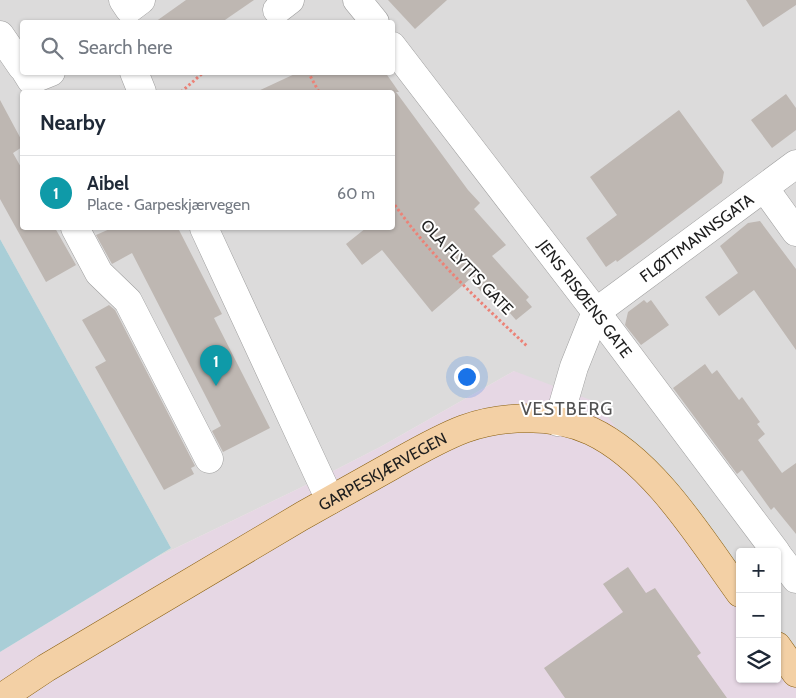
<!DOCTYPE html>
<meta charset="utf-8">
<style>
body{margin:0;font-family:Cabin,sans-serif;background:#f2f2f3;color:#1f2937}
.controls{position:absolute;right:15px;bottom:15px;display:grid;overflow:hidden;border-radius:5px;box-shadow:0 1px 4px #0004}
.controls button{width:45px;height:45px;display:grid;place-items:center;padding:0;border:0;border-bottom:1px solid #e0e1e3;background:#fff;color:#1f2937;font:25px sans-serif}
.you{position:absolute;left:466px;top:376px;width:18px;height:18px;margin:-12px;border:4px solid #fff;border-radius:50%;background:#1a73e8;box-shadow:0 0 0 8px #1a73e833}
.badge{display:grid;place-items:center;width:32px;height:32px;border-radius:50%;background:#0b8043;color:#fff;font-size:16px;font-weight:700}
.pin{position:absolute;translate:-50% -41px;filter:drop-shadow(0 1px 2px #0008)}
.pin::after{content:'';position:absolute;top:26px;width:18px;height:15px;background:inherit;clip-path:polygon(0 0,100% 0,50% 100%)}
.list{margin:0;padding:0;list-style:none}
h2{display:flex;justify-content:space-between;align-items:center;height:65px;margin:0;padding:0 20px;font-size:21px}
h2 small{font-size:16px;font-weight:400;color:#747a83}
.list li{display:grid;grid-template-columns:32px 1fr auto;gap:15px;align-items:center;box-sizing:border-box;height:75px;padding:0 20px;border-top:1px solid #e0e1e3}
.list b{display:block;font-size:19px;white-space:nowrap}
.list p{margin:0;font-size:16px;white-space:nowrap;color:#747a83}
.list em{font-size:16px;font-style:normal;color:#747a83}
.icon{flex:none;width:28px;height:28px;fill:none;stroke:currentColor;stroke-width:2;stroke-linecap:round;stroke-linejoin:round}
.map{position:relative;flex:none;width:796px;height:698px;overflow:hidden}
.search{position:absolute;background:#fff;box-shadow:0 1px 4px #0004;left:20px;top:20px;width:375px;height:55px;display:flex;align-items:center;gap:12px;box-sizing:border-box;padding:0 18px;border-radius:5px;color:#747a83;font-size:19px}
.panel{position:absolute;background:#fff;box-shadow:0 1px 4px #0004;left:20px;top:90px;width:375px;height:140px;border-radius:5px}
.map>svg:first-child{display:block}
</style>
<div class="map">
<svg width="796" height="698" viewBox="0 0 796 698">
<rect width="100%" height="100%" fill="#eeebe5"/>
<path fill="#dcdbdb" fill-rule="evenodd" d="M 0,0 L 796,0 L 796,676 L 777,648 L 777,552 L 740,552 L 740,593 L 514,371 L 382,446 L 304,486 L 153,559 L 171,548 L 0,239 ZM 22,22 L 392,22 L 392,72 L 22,72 ZM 22,92 L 392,92 L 392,228 L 22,228 Z"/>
<path fill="#e6d7e4" d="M 514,371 L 596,402 L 712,551 L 740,593 L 740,679 L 777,679 L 777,648 L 796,676 L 796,698 L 0,698 L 0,652 L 153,559 L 304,486 L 382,446 Z"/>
<path fill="#a9ced7" d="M 0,239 L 171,548 L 0,652 Z"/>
<g fill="#beb7b2">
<path d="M 186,0 L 254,0 L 222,22 L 155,22 Z"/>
<path d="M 388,0 L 447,0 L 415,29 Z"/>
<path d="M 746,0 L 796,0 L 796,5 L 763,27 Z"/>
<path d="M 299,72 L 385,72 L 399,92 L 396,92 L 468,190 L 480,203 L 474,209 L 506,245 L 492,256 L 529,297 L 526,300 L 532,307 L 516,320 L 492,293 L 487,298 L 470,279 L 432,312 L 382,250 L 362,265 L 346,244 L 366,228 L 392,228 L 392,92 L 256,92 Z"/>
<path d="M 786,94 L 796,108 L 796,130 L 772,148 L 751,120 Z"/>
<path d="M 0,100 L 22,141 L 22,147 L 13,153 L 22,169 L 22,228 L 55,228 L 76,265 L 46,282 L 0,199 Z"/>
<path d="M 679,110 L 724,172 L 722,183 L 643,243 L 617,262 L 616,260 L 606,267 L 586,238 L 617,215 L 590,177 Z"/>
<path d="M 760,221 L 796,269 L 796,350 L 754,290 L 719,316 L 705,297 L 738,273 L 720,246 L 748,223 Z"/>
<path d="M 112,228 L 178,228 L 222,314 L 214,318 L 270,428 L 223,452 L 212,431 L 221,426 L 132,253 L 112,264 L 96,235 Z"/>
<path d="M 644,300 L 647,303 L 651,300 L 669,325 L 641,345 L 625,325 L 628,312 Z"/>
<path d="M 109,305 L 115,310 L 195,466 L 191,468 L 194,474 L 164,490 L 95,367 L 106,361 L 82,320 Z"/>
<path d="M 705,364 L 712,374 L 717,370 L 739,400 L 742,397 L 760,422 L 757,424 L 765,434 L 758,440 L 782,473 L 796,463 L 796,534 L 774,507 L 771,510 L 742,470 L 737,474 L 673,388 Z"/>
<path d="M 628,567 L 646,593 L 655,588 L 701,653 L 697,656 L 727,698 L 565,698 L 544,668 L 623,612 L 603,584 Z"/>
</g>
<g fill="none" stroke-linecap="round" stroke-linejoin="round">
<defs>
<g id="minor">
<path d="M 123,0 L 129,9 L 141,0"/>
<path d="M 357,0 L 375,22"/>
<path d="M 277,10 L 290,0"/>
<path d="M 0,35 L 22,67"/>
<path id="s1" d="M 392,46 L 596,312 L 776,552"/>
<path d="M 26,72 L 31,80 L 51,72"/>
<path d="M 134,72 L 142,92"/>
<path d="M 765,189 L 796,232"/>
<path d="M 75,228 L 99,273 L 128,301 L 209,459"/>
<path d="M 204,228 L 330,500"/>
<path id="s2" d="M 596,312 L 796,164"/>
<path d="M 558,422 L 574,367 L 596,312"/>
<path d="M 777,554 L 796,579"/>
</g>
<g id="major">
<path d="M 777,646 L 796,673"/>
<path id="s3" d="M 1,698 L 46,668 C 131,617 217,567 302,516 C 332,499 363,482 393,465 C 416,452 440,438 464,429 C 503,415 553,414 591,431 C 653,460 701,539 740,593"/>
</g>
</defs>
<use href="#minor" stroke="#9f9f9f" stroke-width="29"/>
<use href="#major" stroke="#895f0e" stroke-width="29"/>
<g stroke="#ec8277" stroke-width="3" stroke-dasharray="2.5 2.5" stroke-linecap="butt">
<path d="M 308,72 L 319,92"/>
<path d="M 181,92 L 204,72"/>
<path d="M 392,201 C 430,256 479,301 527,346"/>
</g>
<use href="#minor" stroke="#fff" stroke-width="28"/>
<use href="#major" stroke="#f3d0a5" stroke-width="28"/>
</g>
<g text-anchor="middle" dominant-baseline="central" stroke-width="4" stroke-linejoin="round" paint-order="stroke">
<g font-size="16" fill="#1e1e1e" stroke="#fff">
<text stroke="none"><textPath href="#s2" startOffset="125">FLØTTMANNSGATA</textPath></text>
<text transform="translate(467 267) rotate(46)">OLA FLYTTS GATE</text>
<text stroke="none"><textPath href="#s1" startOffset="318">JENS RISØENS GATE</textPath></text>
<text stroke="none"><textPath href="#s3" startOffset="444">GARPESKJÆRVEGEN</textPath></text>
</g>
<g font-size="18" letter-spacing="1" fill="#515151" stroke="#fff">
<text x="567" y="409">VESTBERG</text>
</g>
</g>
</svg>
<div class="controls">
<button>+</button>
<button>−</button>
<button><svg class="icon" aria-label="layers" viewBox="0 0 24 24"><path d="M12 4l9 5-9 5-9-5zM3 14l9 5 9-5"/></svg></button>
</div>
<div class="you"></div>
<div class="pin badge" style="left:216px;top:386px;background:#0f9aa8">1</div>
<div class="search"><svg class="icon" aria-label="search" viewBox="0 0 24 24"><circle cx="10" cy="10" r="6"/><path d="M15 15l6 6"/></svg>Search here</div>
<section class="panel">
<h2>Nearby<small></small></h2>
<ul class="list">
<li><span class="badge" style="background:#0f9aa8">1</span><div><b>Aibel</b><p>Place · Garpeskjærvegen</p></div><em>60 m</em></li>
</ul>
</section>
</div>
